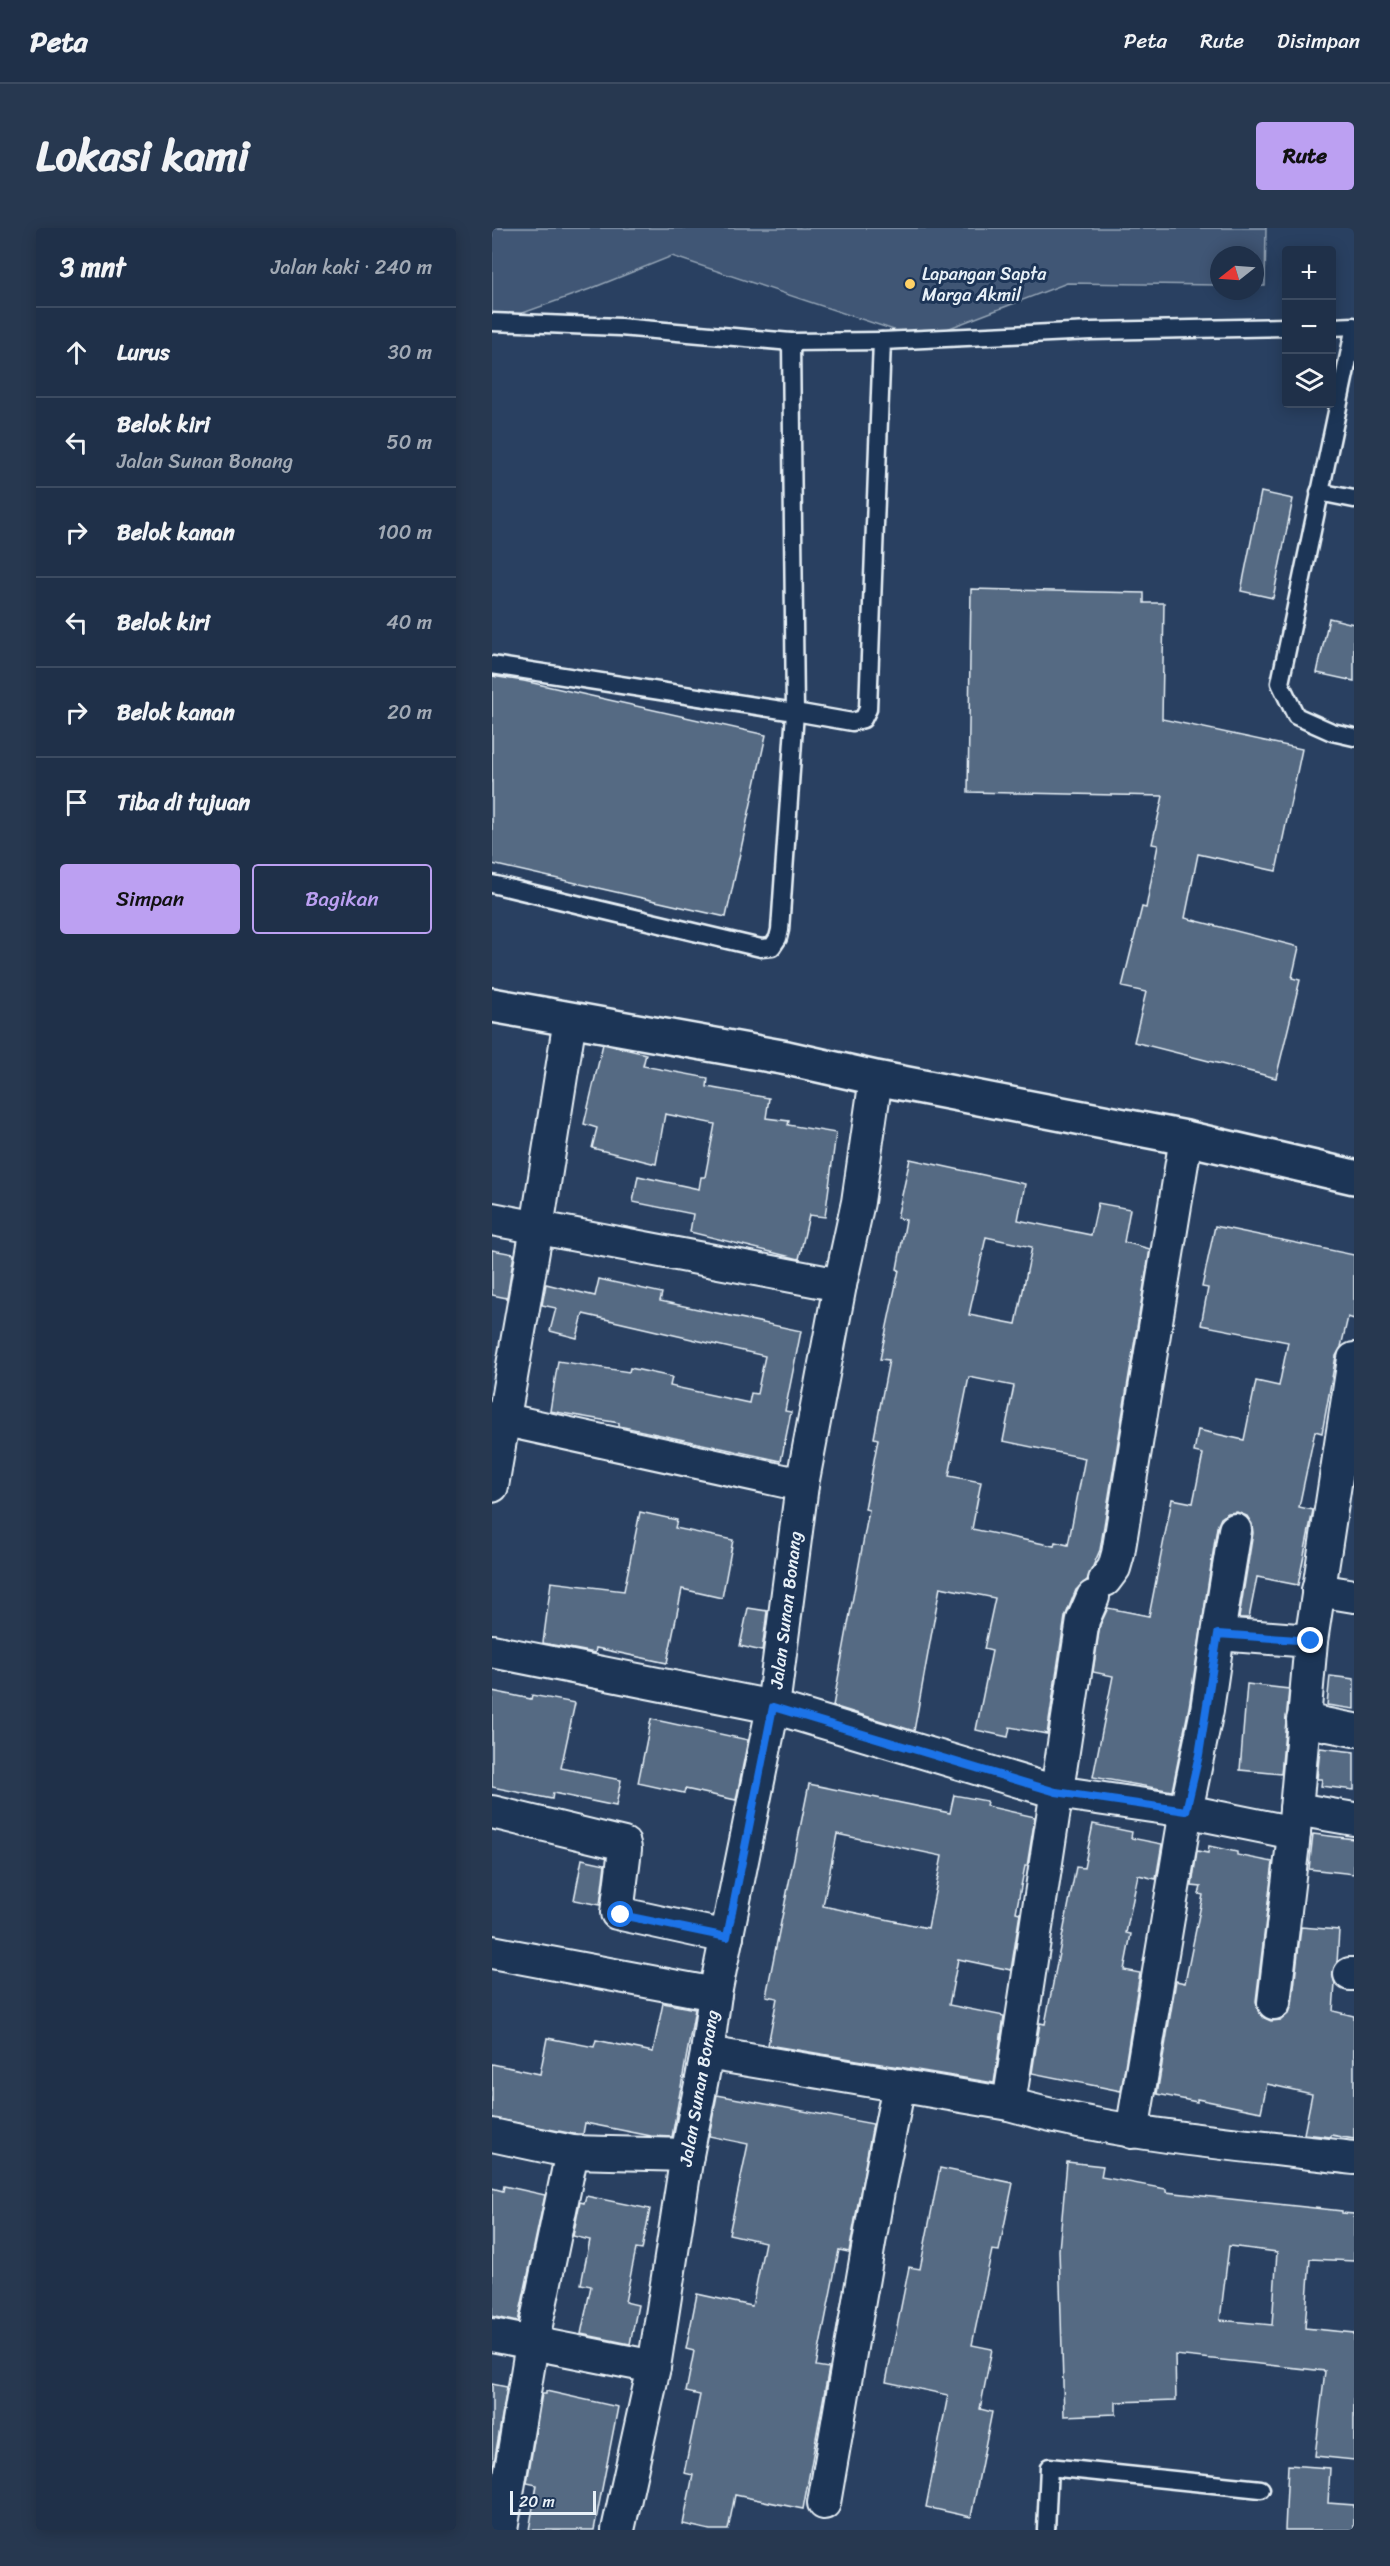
<!DOCTYPE html>
<html lang="id">
<meta charset="utf-8">
<style>
body{margin:0;font-family:Sriracha,sans-serif;background:#273850;color:#f1f3f6}
.controls{position:absolute;right:18px;top:18px;display:grid;overflow:hidden;border-radius:6px;box-shadow:0 3px 15px #0003}
.controls button{width:54px;height:54px;display:grid;place-items:center;padding:0;border:0;border-bottom:2px solid #3c4b61;background:#1f3049;color:#f1f3f6;font:30px sans-serif}
.compass{position:absolute;left:718px;top:18px;width:54px;height:54px;border-radius:50%;background:#1f3049;box-shadow:0 3px 15px #0003;rotate:253deg}
.scale{position:absolute;left:18px;bottom:15px;width:86px;box-sizing:border-box;padding-left:6px;border:3px solid #e8f1f8;border-top:0;font-size:16px;line-height:21px;white-space:nowrap;color:#e8f1f8;-webkit-text-stroke:4px #1d3557;paint-order:stroke}
.stop{position:absolute;width:18px;height:18px;margin:-14px;border:4px solid #1a73e8;border-radius:50%;background:#fff}
.stop.end{background:#1a73e8;border-color:#fff;box-shadow:0 2px 6px #0008}
.list{margin:0;padding:0;list-style:none}
h2{display:flex;justify-content:space-between;align-items:center;height:78px;margin:0;padding:0 24px;font-size:26px}
h2 small{font-size:20px;font-weight:400;color:#a1a9b4}
.list li{display:grid;grid-template-columns:39px 1fr auto;gap:18px;align-items:center;box-sizing:border-box;height:90px;padding:0 24px;border-top:2px solid #3c4b61}
.list b{display:block;font-size:22px;white-space:nowrap}
.list p{margin:0;font-size:20px;white-space:nowrap;color:#a1a9b4}
.list em{font-size:20px;font-style:normal;color:#a1a9b4}
.actions{display:flex;gap:12px;padding:18px 24px}
.actions a{flex:1;padding:14px 0;border:2px solid #bca0f2;border-radius:6px;text-align:center;font-size:21px;color:#bca0f2}
.actions .main{background:#bca0f2;color:#111}
.icon{flex:none;width:33px;height:33px;fill:none;stroke:currentColor;stroke-width:2;stroke-linecap:round;stroke-linejoin:round}
.map{position:relative;flex:none;width:862px;height:2302px;overflow:hidden;border-radius:6px}
header{display:flex;align-items:center;gap:36px;box-sizing:border-box;height:84px;padding:0 30px;background:#1f3049;border-bottom:2px solid #3c4b61}
header strong{font-size:28px}
nav{display:flex;gap:33px;margin-inline-start:auto;font-size:21px}
.intro{display:flex;align-items:center;justify-content:space-between;box-sizing:border-box;height:144px;padding:0 36px}
h1{margin:0;font-size:42px}
.button{padding:15px 27px;border-radius:6px;background:#bca0f2;color:#111;font-size:21px;font-weight:700}
main{display:flex;gap:36px;padding:0 36px}
aside{flex:1;background:#1f3049;border-radius:6px;box-shadow:0 3px 15px #0003}
.map>svg:first-child{display:block}
</style>
<header>
<strong>Peta</strong>
<nav><a>Peta</a><a>Rute</a><a>Disimpan</a></nav>
</header>
<div class="intro"><h1>Lokasi kami</h1><a class="button">Rute</a></div>
<main>
<aside>
<h2>3 mnt<small>Jalan kaki · 240 m</small></h2>
<ul class="list">
<li><svg class="icon" aria-label="ahead" viewBox="0 0 24 24"><path d="M12 20V5M6 11l6-6 6 6"/></svg><div><b>Lurus</b></div><em>30 m</em></li>
<li><svg class="icon" aria-label="left" viewBox="0 0 24 24"><path d="M17 20v-9H6M10 6l-5 5 5 5"/></svg><div><b>Belok kiri</b><p>Jalan Sunan Bonang</p></div><em>50 m</em></li>
<li><svg class="icon" aria-label="right" viewBox="0 0 24 24"><path d="M7 20v-9h11M14 6l5 5-5 5"/></svg><div><b>Belok kanan</b></div><em>100 m</em></li>
<li><svg class="icon" aria-label="left" viewBox="0 0 24 24"><path d="M17 20v-9H6M10 6l-5 5 5 5"/></svg><div><b>Belok kiri</b></div><em>40 m</em></li>
<li><svg class="icon" aria-label="right" viewBox="0 0 24 24"><path d="M7 20v-9h11M14 6l5 5-5 5"/></svg><div><b>Belok kanan</b></div><em>20 m</em></li>
<li><svg class="icon" aria-label="arrive" viewBox="0 0 24 24"><path d="M6 21V4h12l-3 4 3 4H6"/></svg><div><b>Tiba di tujuan</b></div></li>
</ul>
<div class="actions"><a class="main">Simpan</a><a>Bagikan</a></div>
</aside>
<div class="map">
<svg width="862" height="2302" viewBox="0 0 862 2302">
<rect width="100%" height="100%" fill="#294061"/>
<filter id="ink" filterUnits="userSpaceOnUse"><feTurbulence type="fractalNoise" baseFrequency=".0167" numOctaves="2"/><feDisplacementMap in="SourceGraphic" scale="12" xChannelSelector="R" yChannelSelector="G"/><feConvolveMatrix kernelMatrix="1 2 1 2 8 2 1 2 1" color-interpolation-filters="sRGB"/></filter>
<g filter="url(#ink)">
<path fill="#415774" stroke="#94a4b6" stroke-width="1.5" d="M 0,0 L 774,0 L 773,58 L 763,58 L 763,27 L 727,27 L 727,57 L 575,55 L 429,111 L 180,28 L 98,61 L 0,96 Z"/>
<g fill="#556a83" stroke="#e8f1f8" stroke-width="1.5" fill-rule="evenodd">
<path d="M 769,264 L 801,271 L 781,370 L 749,363 Z"/>
<path d="M 479,361 L 652,365 L 652,375 L 672,375 L 670,491 L 810,521 L 784,643 L 706,626 L 693,690 L 807,719 L 800,750 L 808,752 L 784,850 L 642,814 L 654,764 L 630,759 L 650,679 L 654,680 L 666,617 L 660,616 L 671,568 L 476,564 Z"/>
<path d="M 837,390 L 862,396 L 862,453 L 825,445 Z"/>
<path d="M 0,448 L 32,453 L 274,507 L 234,689 L 0,636 Z"/>
<path d="M 111,816 L 154,826 L 151,838 L 216,850 L 215,859 L 277,870 L 274,890 L 297,893 L 296,897 L 344,905 L 333,989 L 317,987 L 307,1031 L 198,1004 L 201,986 L 141,974 L 146,948 L 207,961 L 209,949 L 213,949 L 223,896 L 173,886 L 164,936 L 100,920 L 105,900 L 92,896 Z"/>
<path d="M 418,931 L 533,956 L 526,992 L 599,1007 L 606,975 L 638,981 L 632,1014 L 658,1021 L 608,1322 L 595,1352 L 584,1362 L 573,1389 L 555,1506 L 518,1499 L 516,1509 L 484,1502 L 500,1423 L 492,1421 L 503,1370 L 448,1359 L 422,1503 L 341,1478 L 377,1282 L 373,1281 L 386,1211 L 382,1210 L 397,1132 L 388,1131 L 407,1042 L 405,1041 L 414,992 L 405,990 ZM 494,1009 L 540,1019 L 524,1096 L 477,1087 ZM 477,1149 L 522,1158 L 511,1213 L 593,1230 L 576,1317 L 563,1314 L 562,1318 L 480,1301 L 489,1254 L 457,1248 Z"/>
<path d="M 723,998 L 862,1027 L 862,1091 L 856,1089 L 849,1119 L 844,1128 L 830,1205 L 823,1203 L 807,1279 L 821,1282 L 806,1357 L 765,1349 L 757,1390 L 747,1390 L 761,1305 L 760,1296 L 755,1288 L 745,1284 L 736,1285 L 729,1290 L 725,1299 L 697,1479 L 680,1563 L 601,1549 L 621,1448 L 601,1444 L 608,1397 L 616,1380 L 657,1388 L 680,1271 L 701,1275 L 711,1226 L 702,1224 L 706,1202 L 752,1212 L 764,1153 L 787,1158 L 796,1114 L 709,1097 L 716,1060 L 710,1059 Z"/>
<path d="M 0,1022 L 22,1026 L 15,1070 L 0,1067 Z"/>
<path d="M 107,1051 L 170,1065 L 168,1073 L 309,1103 L 293,1183 L 299,1184 L 289,1233 L 127,1198 L 127,1195 L 58,1183 L 66,1133 L 137,1144 L 138,1140 L 180,1149 L 178,1158 L 257,1175 L 259,1165 L 265,1166 L 273,1128 L 91,1086 L 85,1110 L 58,1103 L 64,1080 L 50,1077 L 54,1056 L 103,1068 Z"/>
<path d="M 148,1284 L 185,1292 L 183,1300 L 241,1312 L 230,1370 L 190,1361 L 175,1435 L 104,1420 L 103,1425 L 51,1415 L 59,1354 L 132,1363 Z"/>
<path d="M 256,1380 L 275,1383 L 270,1423 L 248,1418 Z"/>
<path d="M 838,1448 L 862,1451 L 862,1481 L 835,1477 Z"/>
<path d="M 755,1456 L 797,1461 L 789,1546 L 748,1542 Z"/>
<path d="M 0,1463 L 39,1471 L 40,1467 L 83,1475 L 69,1540 L 129,1552 L 124,1578 L 61,1565 L 60,1571 L 0,1559 Z"/>
<path d="M 159,1491 L 256,1512 L 244,1572 L 193,1561 L 192,1565 L 146,1555 Z"/>
<path d="M 828,1520 L 862,1524 L 862,1562 L 829,1558 L 830,1551 L 825,1551 Z"/>
<path d="M 317,1556 L 458,1585 L 462,1567 L 495,1573 L 494,1578 L 543,1589 L 535,1638 L 533,1638 L 524,1684 L 528,1685 L 519,1742 L 466,1731 L 457,1777 L 512,1788 L 502,1855 L 276,1817 L 285,1770 L 274,1768 ZM 345,1606 L 450,1628 L 436,1700 L 331,1678 Z"/>
<path d="M 601,1596 L 640,1604 L 639,1610 L 670,1616 L 664,1651 L 646,1647 L 634,1705 L 639,1706 L 632,1742 L 648,1745 L 629,1863 L 540,1845 L 548,1795 L 553,1796 L 584,1639 L 592,1640 Z"/>
<path d="M 821,1606 L 862,1611 L 862,1646 L 817,1641 Z"/>
<path d="M 717,1618 L 745,1624 L 745,1627 L 781,1634 L 764,1773 L 766,1783 L 772,1790 L 779,1793 L 789,1792 L 797,1785 L 800,1777 L 809,1699 L 847,1702 L 845,1735 L 840,1745 L 843,1756 L 841,1783 L 862,1788 L 862,1911 L 839,1907 L 839,1909 L 812,1906 L 820,1866 L 775,1856 L 769,1884 L 705,1871 L 705,1874 L 665,1866 L 684,1753 L 693,1755 L 711,1667 L 707,1666 L 709,1659 L 700,1658 L 705,1623 L 716,1625 Z"/>
<path d="M 90,1631 L 113,1636 L 108,1677 L 82,1672 Z"/>
<path d="M 171,1775 L 203,1781 L 180,1909 L 159,1908 L 93,1895 L 91,1906 L 82,1906 L 0,1890 L 0,1836 L 48,1846 L 55,1810 L 102,1819 L 104,1812 L 161,1824 Z"/>
<path d="M 225,1867 L 381,1896 L 357,2024 L 347,2022 L 324,2138 L 337,2140 L 311,2281 L 243,2267 L 236,2302 L 218,2302 L 191,2296 L 201,2247 L 192,2245 L 208,2167 L 194,2164 L 202,2123 L 194,2121 L 205,2066 L 260,2078 L 273,2014 L 237,2006 L 256,1916 L 217,1908 Z"/>
<path d="M 575,1934 L 611,1938 L 609,1949 L 674,1961 L 674,1964 L 850,1983 L 850,1985 L 862,1986 L 862,2033 L 818,2031 L 813,2100 L 862,2105 L 862,2232 L 823,2228 L 833,2143 L 683,2127 L 684,2172 L 624,2174 L 624,2186 L 572,2188 L 567,2022 ZM 737,2018 L 785,2024 L 780,2097 L 728,2092 Z"/>
<path d="M 448,1940 L 521,1955 L 507,2023 L 500,2022 L 480,2117 L 500,2121 L 488,2181 L 500,2184 L 479,2289 L 434,2279 L 456,2167 L 394,2154 L 417,2039 L 428,2041 Z"/>
<path d="M 12,1958 L 53,1967 L 26,2094 L 0,2088 L 0,1960 L 11,1963 Z"/>
<path d="M 94,1968 L 158,1981 L 150,2022 L 144,2021 L 133,2074 L 146,2077 L 138,2116 L 89,2106 L 99,2058 L 89,2056 L 98,2012 L 81,2008 L 88,1974 L 92,1975 Z"/>
<path d="M 0,2156 L 15,2159 L 0,2247 Z"/>
<path d="M 54,2163 L 126,2179 L 102,2302 L 37,2302 L 45,2257 L 35,2255 L 50,2166 L 54,2166 Z"/>
<path d="M 796,2237 L 838,2240 L 836,2275 L 862,2277 L 862,2302 L 793,2302 Z"/>
</g>
<g fill="none" stroke-linecap="round" stroke-linejoin="round">
<defs>
<g id="service">
<path d="M 0,94 L 128,99 L 299,114 L 390,113"/>
<path d="M 840,99 L 862,98"/>
<path d="M 862,103 L 788,455 L 804,488 L 840,504 L 862,509"/>
<path d="M 299,114 L 303,484 L 360,494 L 371,491 L 376,481 L 390,113 L 599,103 L 794,99"/>
<path d="M 827,264 L 862,271"/>
<path d="M 0,437 L 303,484 L 288,702 L 286,710 L 280,719 L 269,720 L 0,656"/>
<path d="M 554,2302 L 557,2239 L 769,2261"/>
</g>
<g id="minor">
<path d="M 0,991 L 348,1057"/>
<path d="M 0,1189 L 310,1257"/>
<path d="M 0,1258 L 45,1000 L 78,791"/>
<path d="M 613,1352 L 622,1340 L 626,1326 L 694,910"/>
<path d="M 826,1362 L 862,1368"/>
<path d="M 726,1406 L 743,1302"/>
<path d="M 0,1423 L 281,1479 L 564,1564 L 694,1583 L 802,1605"/>
<path d="M 811,1492 L 862,1502"/>
<path d="M 804,1581 L 862,1591"/>
<path d="M 0,1584 L 132,1616 L 133,1621 L 125,1685 L 235,1709"/>
<path d="M 0,1724 L 223,1766"/>
<path d="M 858,1746 L 862,1746"/>
<path d="M 782,1775 L 801,1615 L 819,1413"/>
<path d="M 215,1825 L 517,1876 C 629,1908 746,1916 862,1930"/>
<path d="M 517,1876 L 591,1392 L 601,1369"/>
<path d="M 640,1904 L 694,1583 L 715,1482 L 726,1406 L 819,1413 L 862,1131"/>
<path d="M 0,1907 L 80,1924 L 195,1927"/>
<path d="M 0,2107 L 162,2139"/>
<path d="M 332,2275 L 386,1963 L 407,1857"/>
<path d="M 9,2302 L 40,2116 L 80,1924"/>
<path d="M 126,2302 L 162,2139 L 195,1927 L 215,1825 L 223,1766 L 281,1479 L 310,1257 L 348,1057 L 366,974 L 384,850"/>
</g>
<path id="secondary" d="M 0,777 L 295,830 L 384,850 L 694,910 L 862,949"/>
</defs>
<use href="#service" stroke="#e8f1f8" stroke-width="21"/>
<use href="#minor" stroke="#e8f1f8" stroke-width="36"/>
<use href="#secondary" stroke="#e8f1f8" stroke-width="38"/>
<use href="#service" stroke="#1d3557" stroke-width="16"/>
<use href="#minor" stroke="#1d3557" stroke-width="32"/>
<use href="#secondary" stroke="#1d3557" stroke-width="33"/>
</g>
</g>
<g fill="none" stroke-linecap="round" stroke-linejoin="round" filter="url(#ink)">
<path stroke="#1a73e8" stroke-width="8" d="M 129,1687 L 235,1709 L 281,1479 L 564,1564 L 694,1583 L 707,1527 L 726,1406 L 819,1413"/>
</g>
<circle fill="#ffd166" stroke="#1d3557" stroke-width="2" cx="418" cy="56" r="6"/>
<g text-anchor="middle" dominant-baseline="central" stroke-width="6" stroke-linejoin="round" paint-order="stroke">
<g font-size="18" fill="#e8f1f8" stroke="#1d3557" text-anchor="start">
<text x="430" y="46">Lapangan Sapta<tspan x="430" dy="21">Marga Akmil</tspan></text>
</g>
<g font-size="18" fill="#e8f1f8" stroke="#1d3557">
<text transform="translate(294 1382) rotate(-83)">Jalan Sunan Bonang</text>
<text transform="translate(207 1860) rotate(-80)">Jalan Sunan Bonang</text>
</g>
</g>
</svg>
<div class="controls">
<button>+</button>
<button>−</button>
<button><svg class="icon" aria-label="layers" viewBox="0 0 24 24"><path d="M12 4l9 5-9 5-9-5zM3 14l9 5 9-5"/></svg></button>
</div>
<svg class="compass" viewBox="-18 -18 36 36"><path d="M0-13l5 13h-10z" fill="#e53935"/><path d="M0 13l5-13h-10z" fill="#a1a9b4"/></svg>
<div class="scale">20 m</div>
<div class="stop" style="left:129px;top:1687px"></div>
<div class="stop end" style="left:819px;top:1413px"></div>
</div>
</main>
